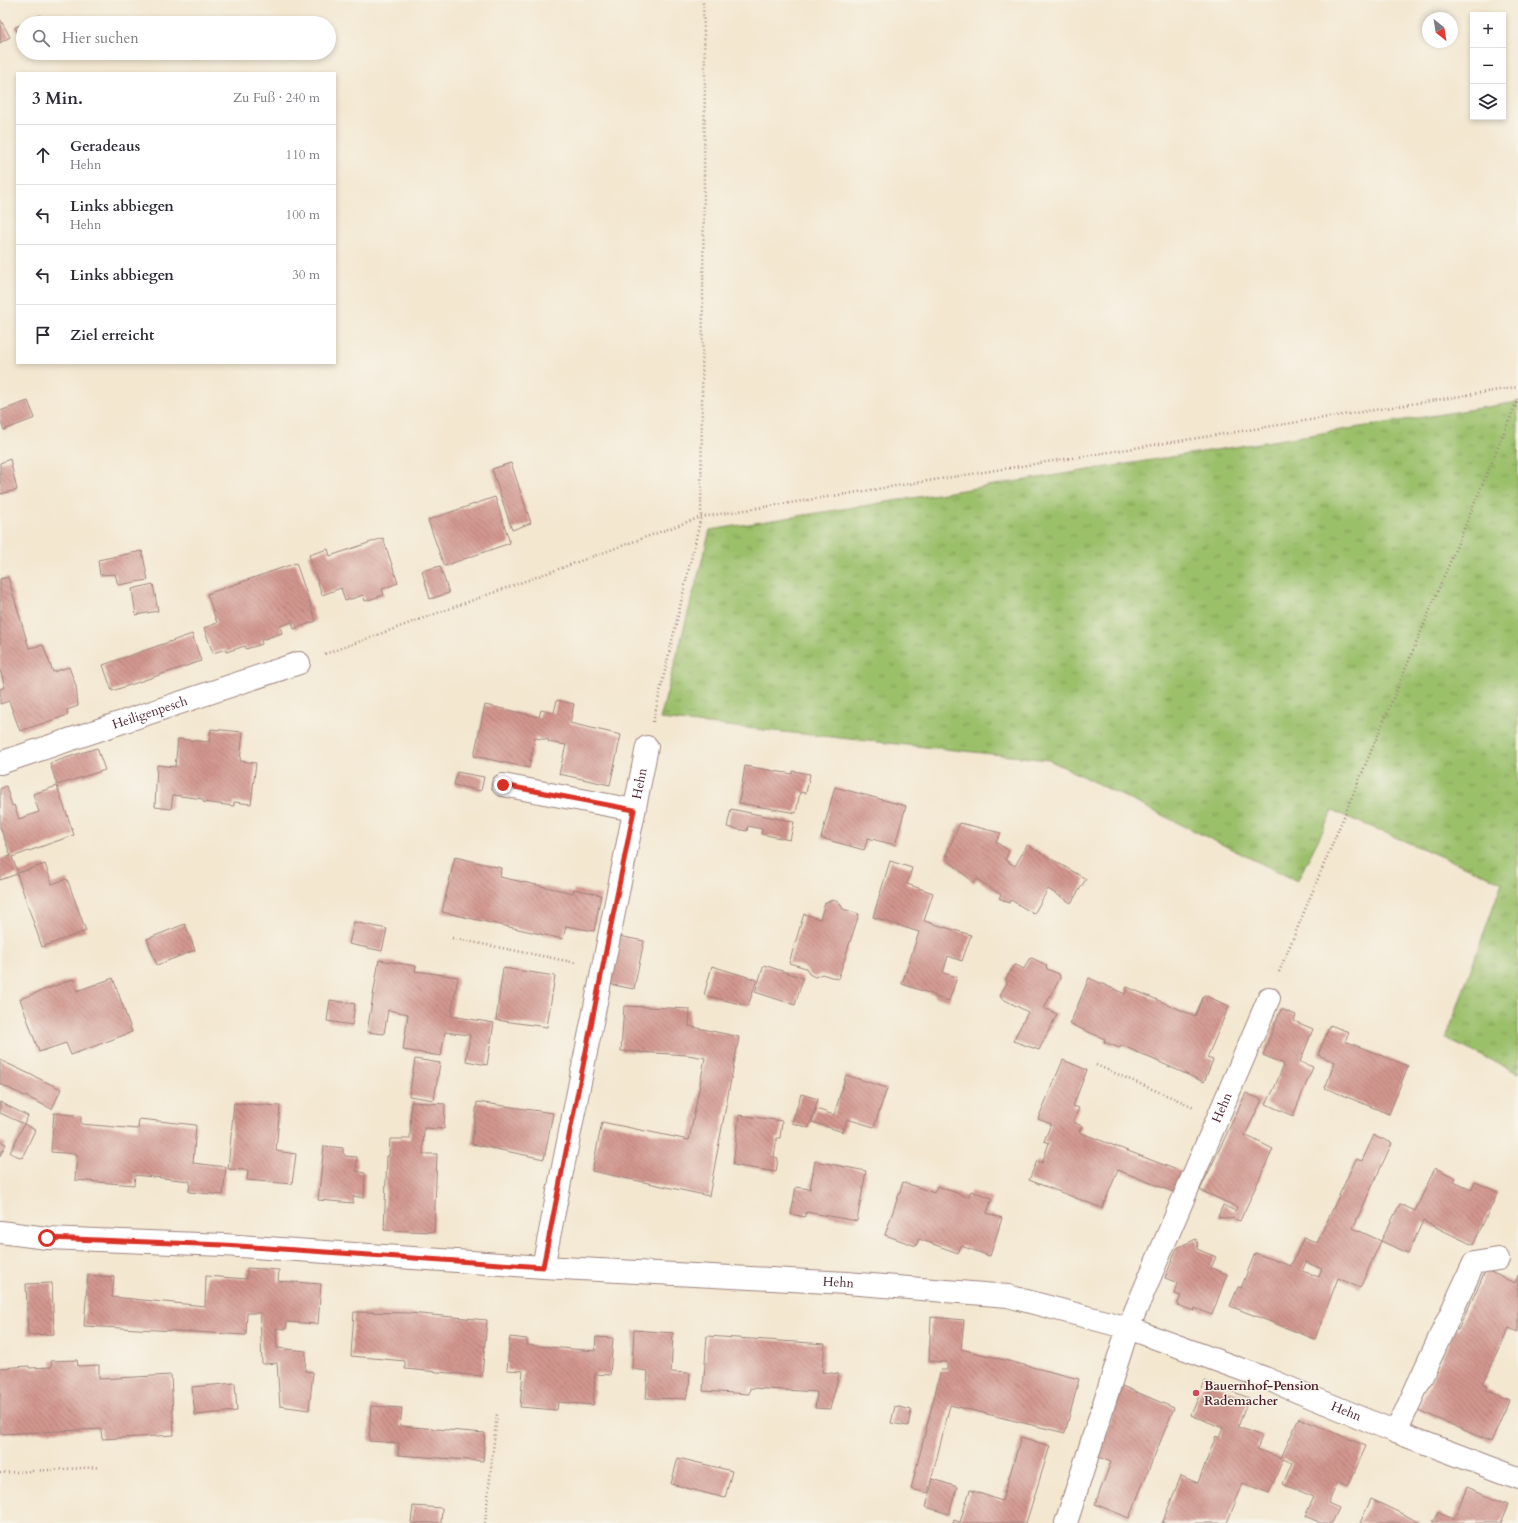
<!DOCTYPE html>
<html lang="de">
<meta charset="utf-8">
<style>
body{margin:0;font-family:Cardo,serif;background:#f2f2f3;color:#2b2b33}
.controls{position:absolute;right:12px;top:12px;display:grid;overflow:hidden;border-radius:0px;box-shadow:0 2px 6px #0003}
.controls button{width:36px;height:36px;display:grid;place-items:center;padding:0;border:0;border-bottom:1px solid #e1e1e2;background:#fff;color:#2b2b33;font:20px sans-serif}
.compass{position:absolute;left:1422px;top:12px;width:36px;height:36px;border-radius:50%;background:#fff;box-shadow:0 2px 6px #0003;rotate:150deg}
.stop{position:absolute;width:12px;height:12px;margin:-9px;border:3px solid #d93025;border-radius:50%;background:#fff}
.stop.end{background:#d93025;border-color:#fff;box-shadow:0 1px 4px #0008}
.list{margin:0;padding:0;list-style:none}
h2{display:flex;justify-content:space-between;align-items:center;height:52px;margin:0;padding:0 16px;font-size:17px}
h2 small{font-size:13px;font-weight:400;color:#7c7c81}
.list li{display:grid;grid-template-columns:26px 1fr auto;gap:12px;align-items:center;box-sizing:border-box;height:60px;padding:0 16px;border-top:1px solid #e1e1e2}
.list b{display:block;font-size:15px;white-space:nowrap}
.list p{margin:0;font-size:13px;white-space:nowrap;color:#7c7c81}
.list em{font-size:13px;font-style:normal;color:#7c7c81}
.icon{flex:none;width:22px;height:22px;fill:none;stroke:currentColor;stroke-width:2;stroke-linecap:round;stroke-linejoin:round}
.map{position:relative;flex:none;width:1518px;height:1523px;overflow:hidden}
.search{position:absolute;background:#fff;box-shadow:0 2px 6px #0003;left:16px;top:16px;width:320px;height:44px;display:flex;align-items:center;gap:10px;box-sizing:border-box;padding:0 14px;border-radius:22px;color:#7c7c81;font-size:15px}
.panel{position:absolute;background:#fff;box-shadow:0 2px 6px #0003;left:16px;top:72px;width:320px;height:292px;border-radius:0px}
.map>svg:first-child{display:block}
</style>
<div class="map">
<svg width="1518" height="1523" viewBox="0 0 1518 1523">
<defs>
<pattern id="grass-tufts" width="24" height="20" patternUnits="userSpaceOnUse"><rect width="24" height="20" fill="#9bc06a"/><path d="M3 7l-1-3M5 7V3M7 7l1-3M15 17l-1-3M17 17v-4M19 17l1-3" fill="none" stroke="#809b57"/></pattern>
<pattern id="building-back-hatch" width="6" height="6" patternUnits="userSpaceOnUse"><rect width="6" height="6" fill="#d2968e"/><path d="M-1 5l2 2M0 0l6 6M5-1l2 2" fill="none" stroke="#ac7a74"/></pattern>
</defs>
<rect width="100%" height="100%" fill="#f7f3e8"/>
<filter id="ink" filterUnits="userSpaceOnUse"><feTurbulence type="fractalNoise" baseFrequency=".025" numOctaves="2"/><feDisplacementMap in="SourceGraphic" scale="8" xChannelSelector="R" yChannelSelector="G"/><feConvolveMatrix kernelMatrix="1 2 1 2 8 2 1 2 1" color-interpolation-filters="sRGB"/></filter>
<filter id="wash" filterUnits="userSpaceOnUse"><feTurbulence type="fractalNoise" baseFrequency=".012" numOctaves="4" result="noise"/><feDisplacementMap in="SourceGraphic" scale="16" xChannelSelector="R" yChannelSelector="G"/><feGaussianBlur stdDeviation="0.9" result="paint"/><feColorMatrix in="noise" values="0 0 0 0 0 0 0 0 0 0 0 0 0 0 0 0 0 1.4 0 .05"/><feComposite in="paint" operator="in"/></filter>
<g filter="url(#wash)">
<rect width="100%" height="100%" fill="#f3e7d0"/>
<path fill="url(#grass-tufts)" stroke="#72704a" d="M 1518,402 L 1518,1073 L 1446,1039 L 1502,882 L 1333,811 L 1297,881 L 1049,760 L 660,719 L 710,530 Z"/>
<g id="blocks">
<g fill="url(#building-back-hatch)" fill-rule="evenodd">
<path d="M 40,15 L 44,23 L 24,23 Z"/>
<path d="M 0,19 L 10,37 L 0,43 Z"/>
<path d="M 23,24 L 23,39 L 21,40 L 15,27 Z"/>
<path d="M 28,401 L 35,418 L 4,430 L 0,420 L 0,411 Z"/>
<path d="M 10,459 L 17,490 L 0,494 L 0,463 Z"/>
<path d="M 511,463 L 531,523 L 512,530 L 492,469 Z"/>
<path d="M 495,497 L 510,543 L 444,566 L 428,520 Z"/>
<path d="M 383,538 L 398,583 L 382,589 L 384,595 L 365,601 L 363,595 L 345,601 L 341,588 L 322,595 L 309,555 L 328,549 L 330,556 Z"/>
<path d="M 142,551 L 148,580 L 118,585 L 115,574 L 100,575 L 98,560 Z"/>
<path d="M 296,563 L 316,621 L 294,629 L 292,622 L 280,626 L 282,633 L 261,640 L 262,644 L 246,649 L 245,646 L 226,652 L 226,649 L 213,653 L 204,628 L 217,623 L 207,594 Z"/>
<path d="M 440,566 L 449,593 L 430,599 L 422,571 Z"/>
<path d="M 8,577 L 29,648 L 43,645 L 53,672 L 69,667 L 76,686 L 78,706 L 67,710 L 68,715 L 20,731 L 9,701 L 0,704 L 0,689 L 5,687 L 0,670 L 0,579 Z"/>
<path d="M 153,584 L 158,611 L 136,615 L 132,589 Z"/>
<path d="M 192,634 L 201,661 L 112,691 L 103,665 Z"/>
<path d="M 557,700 L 574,704 L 570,723 L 621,735 L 610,785 L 559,774 L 566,745 L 548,742 L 549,740 L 535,738 L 529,768 L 474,756 L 485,705 L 539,717 L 541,710 L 554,713 Z"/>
<path d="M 211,729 L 243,732 L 240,761 L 256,763 L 251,804 L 234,802 L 234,806 L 203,802 L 203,799 L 173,795 L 171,809 L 155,807 L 157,765 L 175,767 L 178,739 L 209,742 Z"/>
<path d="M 97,748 L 105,770 L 57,785 L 50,763 Z"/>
<path d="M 745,766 L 792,774 L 793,771 L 810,774 L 806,793 L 800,792 L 796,813 L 739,803 Z"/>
<path d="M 457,772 L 484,777 L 481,791 L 454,785 Z"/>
<path d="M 6,786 L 12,806 L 14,805 L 19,819 L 39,812 L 33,794 L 57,786 L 74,835 L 12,857 L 18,873 L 45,864 L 52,884 L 67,879 L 86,931 L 42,947 L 17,874 L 0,880 L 0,859 L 11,856 L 0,827 L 0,789 Z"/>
<path d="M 835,787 L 906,806 L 895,845 L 868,838 L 864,850 L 821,838 Z"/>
<path d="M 731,809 L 794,822 L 790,840 L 761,834 L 762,829 L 748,826 L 747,831 L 727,827 Z"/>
<path d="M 960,823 L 1001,833 L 996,842 L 1009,851 L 1005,860 L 1015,866 L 1027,845 L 1086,879 L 1071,903 L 1048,889 L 1034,914 L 1011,900 L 1009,903 L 999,898 L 1001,895 L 977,879 L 974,883 L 945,857 Z"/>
<path d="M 455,857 L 501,868 L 500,877 L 573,893 L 574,889 L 601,895 L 594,931 L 566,926 L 563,939 L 442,912 Z"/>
<path d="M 890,861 L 912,868 L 907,884 L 933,893 L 924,921 L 971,935 L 962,961 L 948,956 L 943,973 L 957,977 L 949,1001 L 935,997 L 935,995 L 902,984 L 919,932 L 873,917 Z"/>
<path d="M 832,900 L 839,902 L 843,909 L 859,914 L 838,979 L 822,974 L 815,977 L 809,974 L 806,968 L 789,963 L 804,914 L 820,919 L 825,903 Z"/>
<path d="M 354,922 L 387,929 L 382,951 L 349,944 Z"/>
<path d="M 185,924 L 195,950 L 157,965 L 147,939 Z"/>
<path d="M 618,936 L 644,941 L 634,989 L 608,984 Z"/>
<path d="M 1032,958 L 1046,965 L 1047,969 L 1059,974 L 1060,978 L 1044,1008 L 1057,1014 L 1039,1050 L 1013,1041 L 1028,1012 L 1001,998 L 1000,995 L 1007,983 L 1006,979 L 1013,966 L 1016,965 L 1024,969 L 1029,959 Z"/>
<path d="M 379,960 L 416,966 L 415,971 L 458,977 L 451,1016 L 494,1023 L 487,1065 L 466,1061 L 470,1035 L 445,1032 L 441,1056 L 403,1050 L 408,1014 L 388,1010 L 384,1034 L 367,1032 Z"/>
<path d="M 764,965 L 803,978 L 795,1005 L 755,992 Z"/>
<path d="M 712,966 L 757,980 L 748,1006 L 704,995 Z"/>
<path d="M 503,968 L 555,976 L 547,1027 L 496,1020 Z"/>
<path d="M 113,978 L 132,1032 L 71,1055 L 66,1043 L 39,1052 L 20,999 L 73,979 L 77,991 Z"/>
<path d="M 1089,978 L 1125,994 L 1127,987 L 1195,1016 L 1204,995 L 1229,1006 L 1207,1058 L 1213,1060 L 1204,1082 L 1121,1045 L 1120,1048 L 1104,1042 L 1105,1039 L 1070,1024 Z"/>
<path d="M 330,1000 L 355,1004 L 352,1025 L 327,1021 Z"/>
<path d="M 624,1006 L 690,1009 L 689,1026 L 739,1037 L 709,1196 L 592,1171 L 602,1122 L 689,1140 L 698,1094 L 705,1058 L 688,1055 L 621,1051 Z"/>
<path d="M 1281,1009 L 1296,1015 L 1294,1021 L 1313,1029 L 1300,1062 L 1313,1067 L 1293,1116 L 1266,1104 L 1274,1089 L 1284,1064 L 1263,1055 Z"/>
<path d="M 1330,1025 L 1349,1032 L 1345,1041 L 1408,1066 L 1389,1114 L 1325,1088 L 1335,1062 L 1318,1055 Z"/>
<path d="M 415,1059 L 440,1063 L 434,1100 L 409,1096 Z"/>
<path d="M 0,1060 L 61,1089 L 52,1109 L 0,1084 Z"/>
<path d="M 1063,1060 L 1087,1070 L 1073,1106 L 1079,1108 L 1073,1122 L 1082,1126 L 1079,1132 L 1182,1172 L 1173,1192 L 1118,1170 L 1102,1208 L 1029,1180 L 1037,1161 L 1042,1163 L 1049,1143 L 1044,1141 L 1051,1124 L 1038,1119 Z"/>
<path d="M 846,1075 L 887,1088 L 874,1127 L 847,1119 L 843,1132 L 812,1122 L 816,1109 L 834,1115 Z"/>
<path d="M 1246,1093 L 1262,1100 L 1245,1135 L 1273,1149 L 1240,1221 L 1232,1218 L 1231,1219 L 1218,1217 L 1223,1205 L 1235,1211 L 1237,1207 L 1200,1190 Z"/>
<path d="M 801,1094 L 818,1099 L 809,1128 L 792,1123 Z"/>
<path d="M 0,1102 L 28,1116 L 24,1124 L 35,1130 L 22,1158 L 10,1153 L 24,1124 L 0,1113 Z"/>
<path d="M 411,1102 L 445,1104 L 444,1129 L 424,1128 L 423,1154 L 437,1154 L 434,1232 L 384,1230 L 387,1156 L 389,1156 L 390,1139 L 410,1139 Z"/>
<path d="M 477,1102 L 553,1113 L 544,1159 L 472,1144 Z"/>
<path d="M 234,1103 L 280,1106 L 276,1151 L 296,1154 L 292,1184 L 247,1180 L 248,1170 L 228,1169 Z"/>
<path d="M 54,1113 L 81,1116 L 81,1124 L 138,1129 L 139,1119 L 196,1125 L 193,1163 L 226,1167 L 223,1195 L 189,1192 L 190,1181 L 135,1175 L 134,1185 L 75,1180 L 77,1154 L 51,1152 Z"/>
<path d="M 739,1115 L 782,1121 L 780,1138 L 777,1138 L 774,1157 L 778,1158 L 776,1172 L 733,1165 Z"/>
<path d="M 1374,1135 L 1392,1143 L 1353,1228 L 1381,1241 L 1360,1288 L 1338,1278 L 1315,1339 L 1230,1306 L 1238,1287 L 1241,1288 L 1255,1253 L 1291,1266 L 1304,1237 L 1317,1243 L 1356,1159 L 1362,1161 ZM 1306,1262 L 1322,1269 L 1319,1277 L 1302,1271 Z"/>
<path d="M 0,1141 L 6,1144 L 0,1156 Z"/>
<path d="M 324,1146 L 343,1148 L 343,1152 L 345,1156 L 357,1157 L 356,1171 L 365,1173 L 364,1198 L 353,1196 L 353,1203 L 318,1200 Z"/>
<path d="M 815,1161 L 866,1171 L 857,1221 L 806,1212 L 805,1217 L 791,1214 L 796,1187 L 810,1189 Z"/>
<path d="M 1435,1168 L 1456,1178 L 1454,1182 L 1471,1190 L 1475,1182 L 1498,1192 L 1473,1245 L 1423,1221 L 1408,1253 L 1381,1241 L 1400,1204 L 1415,1211 Z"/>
<path d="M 903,1182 L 934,1193 L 937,1186 L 968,1197 L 971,1191 L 992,1198 L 987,1213 L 1002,1218 L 990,1256 L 961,1246 L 958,1253 L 919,1239 L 916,1246 L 885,1235 Z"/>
<path d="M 1196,1239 L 1198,1244 L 1197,1249 L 1216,1257 L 1211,1268 L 1227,1274 L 1212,1315 L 1195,1308 L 1194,1311 L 1177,1305 L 1181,1296 L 1175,1294 L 1178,1283 L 1165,1278 L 1177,1248 Z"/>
<path d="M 247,1268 L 279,1270 L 278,1281 L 321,1284 L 318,1324 L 287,1322 L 286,1329 L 276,1328 L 277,1348 L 306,1351 L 305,1371 L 313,1372 L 309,1410 L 280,1406 L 277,1363 L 262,1364 L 260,1313 L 247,1313 L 246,1335 L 84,1326 L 88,1275 L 114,1277 L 112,1297 L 205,1306 L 206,1276 L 247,1279 Z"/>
<path d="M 1486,1270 L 1515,1283 L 1518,1275 L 1518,1332 L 1509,1328 L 1483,1384 L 1488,1387 L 1486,1390 L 1509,1400 L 1491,1442 L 1418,1410 L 1455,1329 L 1458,1330 Z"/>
<path d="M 52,1283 L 54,1334 L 28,1335 L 26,1284 Z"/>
<path d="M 354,1312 L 409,1313 L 487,1320 L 482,1376 L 405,1369 L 405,1361 L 351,1356 Z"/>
<path d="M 931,1317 L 964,1320 L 961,1349 L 1079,1379 L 1065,1433 L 950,1405 L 928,1493 L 911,1489 L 941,1370 L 947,1370 L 947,1362 L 929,1361 Z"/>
<path d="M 634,1330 L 673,1333 L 671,1372 L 690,1373 L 689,1388 L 686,1399 L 646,1398 L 648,1371 L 632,1369 Z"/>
<path d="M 707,1336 L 825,1344 L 822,1372 L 839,1374 L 830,1409 L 815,1408 L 817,1392 L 750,1388 L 749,1394 L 703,1391 Z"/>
<path d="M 510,1337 L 527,1339 L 527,1345 L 595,1351 L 596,1337 L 613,1338 L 610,1375 L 595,1374 L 593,1405 L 558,1402 L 557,1410 L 520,1407 L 523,1371 L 507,1370 Z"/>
<path d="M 77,1360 L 78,1366 L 99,1365 L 99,1379 L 171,1375 L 174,1435 L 102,1439 L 101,1429 L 0,1434 L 0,1368 L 29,1366 L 29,1368 L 52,1367 L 51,1361 Z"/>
<path d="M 1205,1381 L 1249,1398 L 1238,1427 L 1262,1436 L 1257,1449 L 1281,1458 L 1299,1418 L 1366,1446 L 1348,1486 L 1338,1482 L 1328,1503 L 1339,1508 L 1332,1523 L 1321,1523 L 1305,1516 L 1314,1497 L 1283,1484 L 1292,1463 L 1283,1459 L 1269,1493 L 1243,1483 L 1227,1523 L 1162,1523 L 1181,1476 L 1198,1483 L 1216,1436 L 1219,1438 L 1223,1428 L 1191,1415 Z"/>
<path d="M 235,1383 L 237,1411 L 195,1415 L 192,1387 Z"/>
<path d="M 1122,1386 L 1174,1408 L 1129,1518 L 1095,1504 L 1111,1462 L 1098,1457 Z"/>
<path d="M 371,1406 L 402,1408 L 400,1426 L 485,1433 L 483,1461 L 398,1455 L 399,1443 L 369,1441 Z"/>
<path d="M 895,1406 L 911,1410 L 908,1426 L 891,1423 Z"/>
<path d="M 1021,1437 L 1050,1446 L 1026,1523 L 953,1523 L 954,1520 L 960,1522 L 970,1490 L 1002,1501 Z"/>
<path d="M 678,1458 L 732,1471 L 725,1498 L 671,1484 Z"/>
<path d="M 933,1479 L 957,1487 L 949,1514 L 926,1507 Z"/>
<path d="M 1467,1487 L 1508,1504 L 1500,1523 L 1433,1523 L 1439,1512 L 1454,1519 Z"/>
<path d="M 1371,1499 L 1419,1522 L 1419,1523 L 1360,1523 Z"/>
<path d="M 413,1506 L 442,1508 L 441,1523 L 411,1523 Z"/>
</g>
</g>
</g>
<g filter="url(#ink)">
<use href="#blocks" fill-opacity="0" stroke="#9e837e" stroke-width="1"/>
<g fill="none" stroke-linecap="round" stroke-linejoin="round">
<defs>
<g id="minor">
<path id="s1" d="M 0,763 L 299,663"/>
<path d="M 503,785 L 634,810"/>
<path id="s2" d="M 0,1232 L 47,1238 L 224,1245 L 543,1267 L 847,1283 L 1008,1296 L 1128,1328 L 1265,1378 L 1396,1432 L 1518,1478"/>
<path id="s3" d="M 543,1267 L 647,747"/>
<path d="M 1396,1432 L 1474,1263 L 1498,1259"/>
<path id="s4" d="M 1066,1523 L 1128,1328 L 1269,998"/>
</g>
</defs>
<use href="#minor" stroke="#9e837e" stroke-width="24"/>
<g stroke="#9e837e" stroke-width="2.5" stroke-dasharray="1 3" stroke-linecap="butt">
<path d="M 325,654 L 701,517 L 1518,387"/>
<path d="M 653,722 L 701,517 L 705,69 L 703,0"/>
<path d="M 452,938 L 577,963"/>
<path d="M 1279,972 L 1518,399"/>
<path d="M 1096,1065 L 1194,1107"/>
<path d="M 0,1473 L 99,1467"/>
<path d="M 485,1523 L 497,1414"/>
</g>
<use href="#minor" stroke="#fff" stroke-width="22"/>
</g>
</g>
<g fill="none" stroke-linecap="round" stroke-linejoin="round" filter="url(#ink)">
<path stroke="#d93025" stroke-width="5" d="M 47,1238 L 224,1245 L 543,1267 L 634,810 L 503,785"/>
</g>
<circle fill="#d1495b" stroke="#f7f3e8" stroke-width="1.5" cx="1196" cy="1393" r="4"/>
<g text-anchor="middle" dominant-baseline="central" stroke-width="3" stroke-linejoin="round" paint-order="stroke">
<g font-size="13" fill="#4a1f2b" stroke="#f7f3e8">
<text stroke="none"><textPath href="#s1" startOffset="158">Heiligenpesch</textPath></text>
<text stroke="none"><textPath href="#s3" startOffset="493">Hehn</textPath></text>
<text stroke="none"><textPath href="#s4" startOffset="444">Hehn</textPath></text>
<text stroke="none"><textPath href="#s2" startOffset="840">Hehn</textPath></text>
<text stroke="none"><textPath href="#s2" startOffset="1368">Hehn</textPath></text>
</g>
<g font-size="13" font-weight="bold" fill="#4a1f2b" stroke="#f7f3e8" text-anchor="start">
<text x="1204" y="1386">Bauernhof-Pension<tspan x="1204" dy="15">Rademacher</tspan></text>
</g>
</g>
</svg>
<div class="controls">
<button>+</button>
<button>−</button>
<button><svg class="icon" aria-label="layers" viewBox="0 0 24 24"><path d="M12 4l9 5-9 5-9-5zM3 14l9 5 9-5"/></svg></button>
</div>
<svg class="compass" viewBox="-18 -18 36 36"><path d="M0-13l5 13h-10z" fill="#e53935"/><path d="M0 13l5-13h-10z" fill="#7c7c81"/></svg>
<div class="stop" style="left:47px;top:1238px"></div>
<div class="stop end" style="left:503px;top:785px"></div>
<div class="search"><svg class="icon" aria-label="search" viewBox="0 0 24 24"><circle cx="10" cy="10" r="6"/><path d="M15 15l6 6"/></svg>Hier suchen</div>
<section class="panel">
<h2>3 Min.<small>Zu Fuß · 240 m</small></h2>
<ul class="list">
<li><svg class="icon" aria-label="ahead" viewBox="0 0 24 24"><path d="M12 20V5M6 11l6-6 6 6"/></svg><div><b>Geradeaus</b><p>Hehn</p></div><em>110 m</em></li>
<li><svg class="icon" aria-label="left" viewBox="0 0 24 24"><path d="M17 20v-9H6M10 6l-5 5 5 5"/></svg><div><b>Links abbiegen</b><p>Hehn</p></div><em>100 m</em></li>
<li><svg class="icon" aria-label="left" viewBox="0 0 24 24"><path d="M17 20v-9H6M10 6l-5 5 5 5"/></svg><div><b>Links abbiegen</b></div><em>30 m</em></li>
<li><svg class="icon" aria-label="arrive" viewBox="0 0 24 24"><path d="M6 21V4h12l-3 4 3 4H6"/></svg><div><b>Ziel erreicht</b></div></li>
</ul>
</section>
</div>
